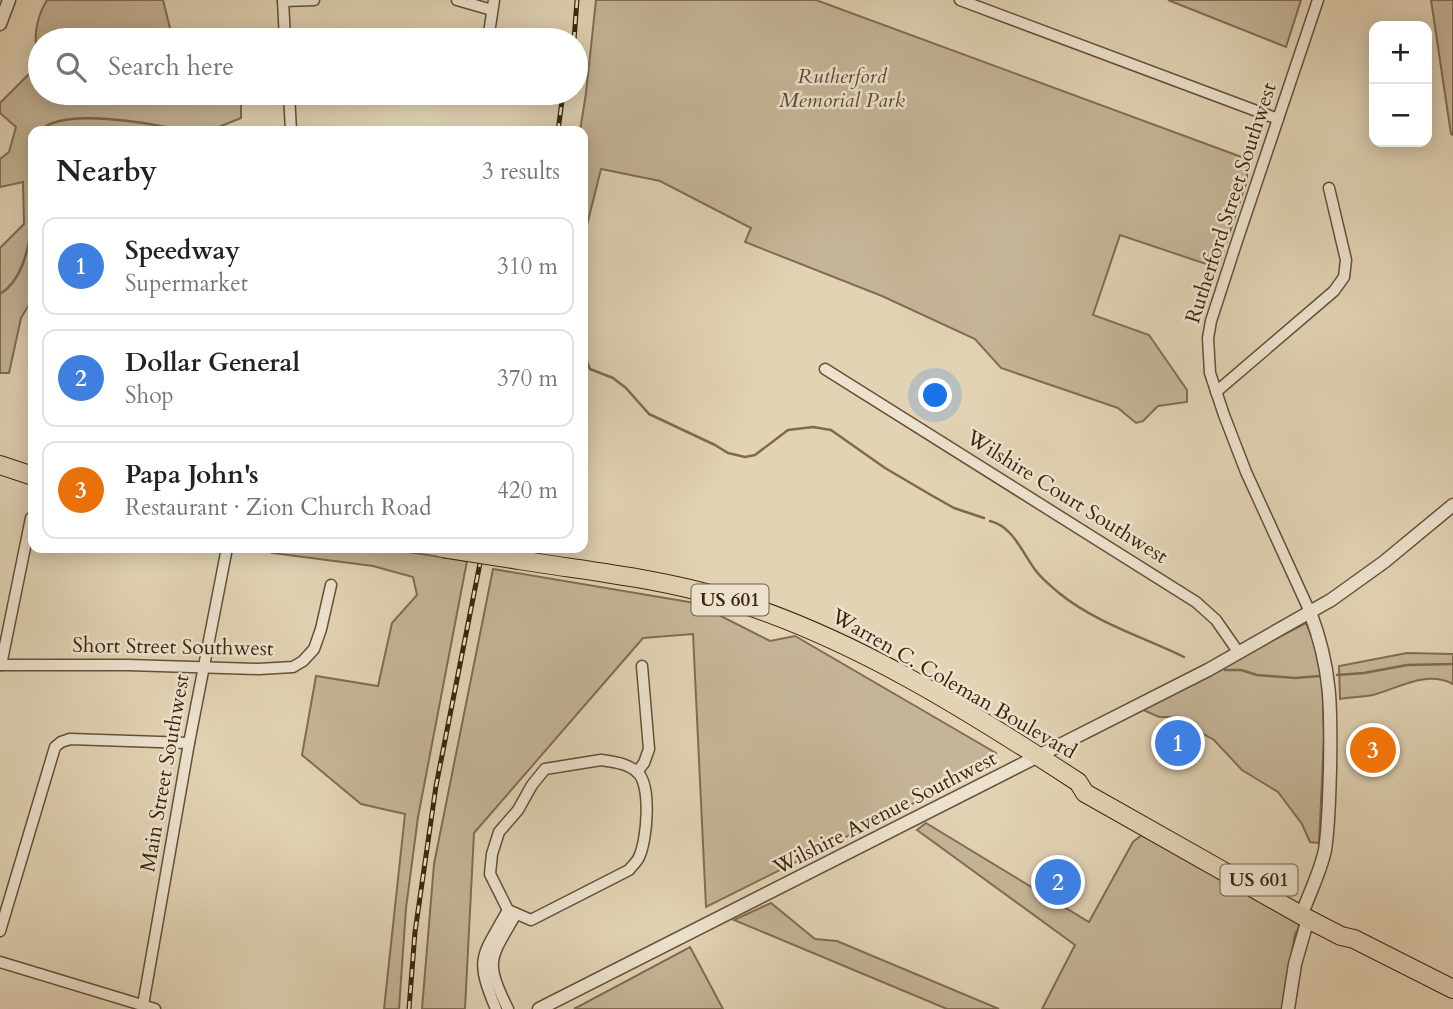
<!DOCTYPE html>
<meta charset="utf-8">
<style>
body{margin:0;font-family:Cardo,serif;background:#f2f2f2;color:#222}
.controls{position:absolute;right:21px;top:21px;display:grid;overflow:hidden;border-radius:14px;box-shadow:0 4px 18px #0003}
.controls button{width:63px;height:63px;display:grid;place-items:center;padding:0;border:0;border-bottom:2px solid #e0e0e0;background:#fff;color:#222;font:35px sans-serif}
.you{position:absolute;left:936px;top:396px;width:24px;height:24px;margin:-18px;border:5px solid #fff;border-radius:50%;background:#1a73e8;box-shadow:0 0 0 10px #1a73e833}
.badge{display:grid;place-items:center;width:46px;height:46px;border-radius:50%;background:#b45309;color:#fff;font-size:23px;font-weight:700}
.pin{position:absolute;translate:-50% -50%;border:4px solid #fff;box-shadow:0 2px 7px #0006}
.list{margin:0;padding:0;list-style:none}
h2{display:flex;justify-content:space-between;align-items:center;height:91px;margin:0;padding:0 28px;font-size:30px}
h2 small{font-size:23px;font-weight:400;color:#767676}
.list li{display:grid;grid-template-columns:46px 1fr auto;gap:21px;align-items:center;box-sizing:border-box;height:98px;margin:0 14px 14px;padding:0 14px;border:2px solid #e0e0e0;border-radius:14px}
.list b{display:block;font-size:26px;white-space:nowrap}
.list p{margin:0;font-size:23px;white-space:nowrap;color:#767676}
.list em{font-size:23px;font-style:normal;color:#767676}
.icon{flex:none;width:38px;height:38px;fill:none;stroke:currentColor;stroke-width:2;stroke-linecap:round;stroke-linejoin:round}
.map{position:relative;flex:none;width:1453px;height:1009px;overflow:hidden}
.search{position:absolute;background:#fff;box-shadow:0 4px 18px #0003;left:28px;top:28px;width:560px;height:77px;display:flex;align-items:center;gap:18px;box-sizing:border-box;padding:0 24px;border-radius:38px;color:#767676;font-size:26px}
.panel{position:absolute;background:#fff;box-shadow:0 4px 18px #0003;left:28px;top:126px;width:560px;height:427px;border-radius:14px}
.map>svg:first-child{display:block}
</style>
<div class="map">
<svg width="1453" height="1009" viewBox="0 0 1453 1009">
<rect width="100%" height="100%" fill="#e1d3b4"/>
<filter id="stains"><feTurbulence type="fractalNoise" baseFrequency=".00286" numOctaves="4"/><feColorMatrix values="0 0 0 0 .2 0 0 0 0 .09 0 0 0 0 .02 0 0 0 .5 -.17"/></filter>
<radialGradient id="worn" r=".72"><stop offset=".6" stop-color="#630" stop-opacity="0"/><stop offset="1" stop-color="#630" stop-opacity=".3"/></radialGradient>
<g fill="#c5b598" stroke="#806d52" stroke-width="2">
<path d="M 47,0 L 163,0 L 173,40 L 40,40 L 40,93 L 241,93 L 241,118 L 209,131 L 33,131 L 33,298 L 21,318 L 9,373 L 0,373 L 0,248 L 24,224 L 23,182 L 0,187 L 0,159 L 9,152 L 16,127 L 0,113 L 0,103 L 37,66 C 35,41 33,23 47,0 Z"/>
<path d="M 596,0 L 816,0 L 1247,159 L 1247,180 L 1218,268 L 1120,235 L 1093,315 L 1149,335 L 1187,390 L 1187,402 L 1158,406 L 1143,421 L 1136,423 L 1118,408 L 1001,368 L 975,339 L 882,296 L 745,242 L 751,228 L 660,181 L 601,169 L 583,241 L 583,131 L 580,131 L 586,93 Z"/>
<path d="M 1168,0 L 1301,0 L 1286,47 Z"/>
<path d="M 1431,0 L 1453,0 L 1453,135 L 1451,134 Z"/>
<path d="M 274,548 L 382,548 L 467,561 L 418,817 L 406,908 L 399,1009 L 384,1009 L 405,814 L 361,804 L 302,755 L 316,676 L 378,686 L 392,623 L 417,595 L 413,577 L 373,566 L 272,553 Z"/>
<path d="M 493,569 L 695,603 L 770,641 L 795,636 L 996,753 L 988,766 L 706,907 L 693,634 L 643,638 L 474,833 L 465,1009 L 422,1009 L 434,864 Z"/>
<path d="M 1306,623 L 1316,646 L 1322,670 L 1324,738 L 1319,843 L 1310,842 L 1302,824 L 1278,792 L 1242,770 L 1214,740 L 1173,717 L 1159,717 L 1141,709 Z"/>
<path d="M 1407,653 L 1453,654 L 1453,684 C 1426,670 1399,688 1373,695 C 1363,697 1351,697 1340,699 L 1339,666 Z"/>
<path d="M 926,823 L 1089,922 L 1133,842 L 1143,834 L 1302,922 L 1295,934 L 1282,1009 L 1042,1009 L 1075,945 L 917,830 Z"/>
<path d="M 771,903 L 815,939 L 837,941 L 999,1009 L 947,1009 L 734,920 Z"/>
<path d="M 690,947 L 723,1009 L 574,1009 Z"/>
</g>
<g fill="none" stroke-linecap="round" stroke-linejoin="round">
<g stroke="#7d6a4f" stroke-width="2.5">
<path d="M 40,131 C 62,107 151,123 182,131"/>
<path d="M 0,294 C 23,280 28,248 33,223"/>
<path d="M 583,353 L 590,369 L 613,378 L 626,388 L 649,414 L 715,445 L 728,453 L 745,457 L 755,455 L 788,430 L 813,427 L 831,430 L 885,468 L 931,495 L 954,508 L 984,518"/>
<path d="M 990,521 C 1014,527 1022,553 1036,571 C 1042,579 1052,587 1059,593 C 1096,623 1143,637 1184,657"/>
<path d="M 1225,670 L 1241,670 L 1257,675 L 1295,678 L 1320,676"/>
<path d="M 1337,675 L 1364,673 L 1407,665 L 1453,664"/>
</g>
<defs>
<g id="minor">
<path d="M 283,0 L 285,40"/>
<path d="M 457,0 L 492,10"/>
<path d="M 960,0 L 1278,119"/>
<path d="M 283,1 L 314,0"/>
<path d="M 488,40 L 494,0"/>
<path d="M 289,93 L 291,131"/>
<path d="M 825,369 L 1196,602 L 1216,620 L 1239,653"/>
<path d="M 1216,392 L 1334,291 L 1344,277 L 1346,260 L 1329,188"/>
<path d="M 1310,612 L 1246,472 L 1224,415 L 1210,373 L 1208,338 L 1211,321 L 1236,244 L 1318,0"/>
<path d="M 0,665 L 128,665 L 259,669 L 293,667 L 303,661 L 314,649 L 321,629 L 331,585"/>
<path d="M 1,665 L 31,518"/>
<path d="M 601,760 C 613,762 627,763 637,772 C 652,784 647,841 639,857 C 637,862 632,866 629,870 L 531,920 L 508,910 L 490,874 L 492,854 L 499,832 L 518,810 L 532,785 L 545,769 Z"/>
<path d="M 637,772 L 644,763 L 649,749 L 642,666"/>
<path d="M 0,931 L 55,747 L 61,742 L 70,739 L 189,743"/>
<path d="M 0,962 L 155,1009"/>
<path d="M 143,1005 L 189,743 L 227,548"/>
<path d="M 496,1009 C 474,957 482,957 508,910"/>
<path d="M 508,1009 C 484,960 490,959 516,914"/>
</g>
<g id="tertiary">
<path d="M 0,24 L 9,0"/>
<path d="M 1305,906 C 1312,888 1321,869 1325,850 C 1329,824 1329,796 1330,770 C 1331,709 1332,670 1310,612"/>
<path d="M 539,1009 L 1208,670 L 1331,600 L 1384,562 L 1453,505"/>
<path d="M 1288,1009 L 1295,964 L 1308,919"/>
</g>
<g id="trunk">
<path d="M 0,465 L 33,476"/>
<path d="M 519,560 C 587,571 658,578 724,598 C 852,637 966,709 1078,782 L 1085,793 L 1308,919 L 1341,936 L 1354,939 L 1453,989"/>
</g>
</defs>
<use href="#minor" stroke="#655037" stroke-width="13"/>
<use href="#tertiary" stroke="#655037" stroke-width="15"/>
<use href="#trunk" stroke="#3c250d" stroke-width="20"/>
<use href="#minor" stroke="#ece2ce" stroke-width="10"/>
<use href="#tertiary" stroke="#ece2ce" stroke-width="12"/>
<use href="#trunk" stroke="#e1d3b4" stroke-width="18"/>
<defs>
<g id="rail">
<path d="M 574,40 L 577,0"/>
<path d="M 558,131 L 563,93"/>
<path d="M 409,1009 L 415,932 L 436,786 L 483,548"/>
</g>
</defs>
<use href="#rail" stroke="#3c250d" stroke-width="5"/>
<use href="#rail" stroke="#ece2ce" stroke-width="2.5" stroke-dasharray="8" stroke-linecap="butt"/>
<defs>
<path id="trunk-bridge" d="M 443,548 L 519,560"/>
</defs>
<use href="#trunk-bridge" stroke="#3c250d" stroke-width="20" stroke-linecap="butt"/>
<use href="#trunk-bridge" stroke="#e1d3b4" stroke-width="18"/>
</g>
<g text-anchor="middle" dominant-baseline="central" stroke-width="5" stroke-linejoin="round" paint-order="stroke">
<g fill="#ece2ce" stroke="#715e47" stroke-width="2">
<rect x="691.5" y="584.5" width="77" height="31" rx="5"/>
<rect x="1220.5" y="864.5" width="77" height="31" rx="5"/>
</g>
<g font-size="19" font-weight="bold" fill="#3c250d">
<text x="730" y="600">US 601</text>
<text x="1259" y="880">US 601</text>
</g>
<g font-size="21" font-style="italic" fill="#5e4930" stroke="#ece2ce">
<text x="842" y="76">Rutherford<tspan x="842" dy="24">Memorial Park</tspan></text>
</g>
<g font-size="21" fill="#3c250d" stroke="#ece2ce">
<text transform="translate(1231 203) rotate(-72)">Rutherford Street Southwest</text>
<text transform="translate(1067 497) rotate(32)">Wilshire Court Southwest</text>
<text transform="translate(173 647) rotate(1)">Short Street Southwest</text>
<text transform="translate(954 684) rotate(30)">Warren C. Coleman Boulevard</text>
<text transform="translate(165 773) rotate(-80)">Main Street Southwest</text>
<text transform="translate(885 813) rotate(-27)">Wilshire Avenue Southwest</text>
</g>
</g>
<rect width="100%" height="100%" filter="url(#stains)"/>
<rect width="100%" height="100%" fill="url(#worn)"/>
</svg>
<div class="controls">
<button>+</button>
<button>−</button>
</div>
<div class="you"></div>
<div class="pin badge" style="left:1178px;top:743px;background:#3f7fe0">1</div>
<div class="pin badge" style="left:1058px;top:882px;background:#3f7fe0">2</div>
<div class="pin badge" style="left:1373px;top:750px;background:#e8710a">3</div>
<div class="search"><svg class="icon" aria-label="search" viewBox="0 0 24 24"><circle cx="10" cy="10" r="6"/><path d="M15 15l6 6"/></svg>Search here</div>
<section class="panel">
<h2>Nearby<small>3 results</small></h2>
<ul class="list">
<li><span class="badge" style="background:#3f7fe0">1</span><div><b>Speedway</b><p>Supermarket</p></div><em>310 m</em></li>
<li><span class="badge" style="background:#3f7fe0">2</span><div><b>Dollar General</b><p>Shop</p></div><em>370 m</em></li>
<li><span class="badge" style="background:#e8710a">3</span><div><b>Papa John's</b><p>Restaurant · Zion Church Road</p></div><em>420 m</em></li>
</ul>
</section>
</div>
